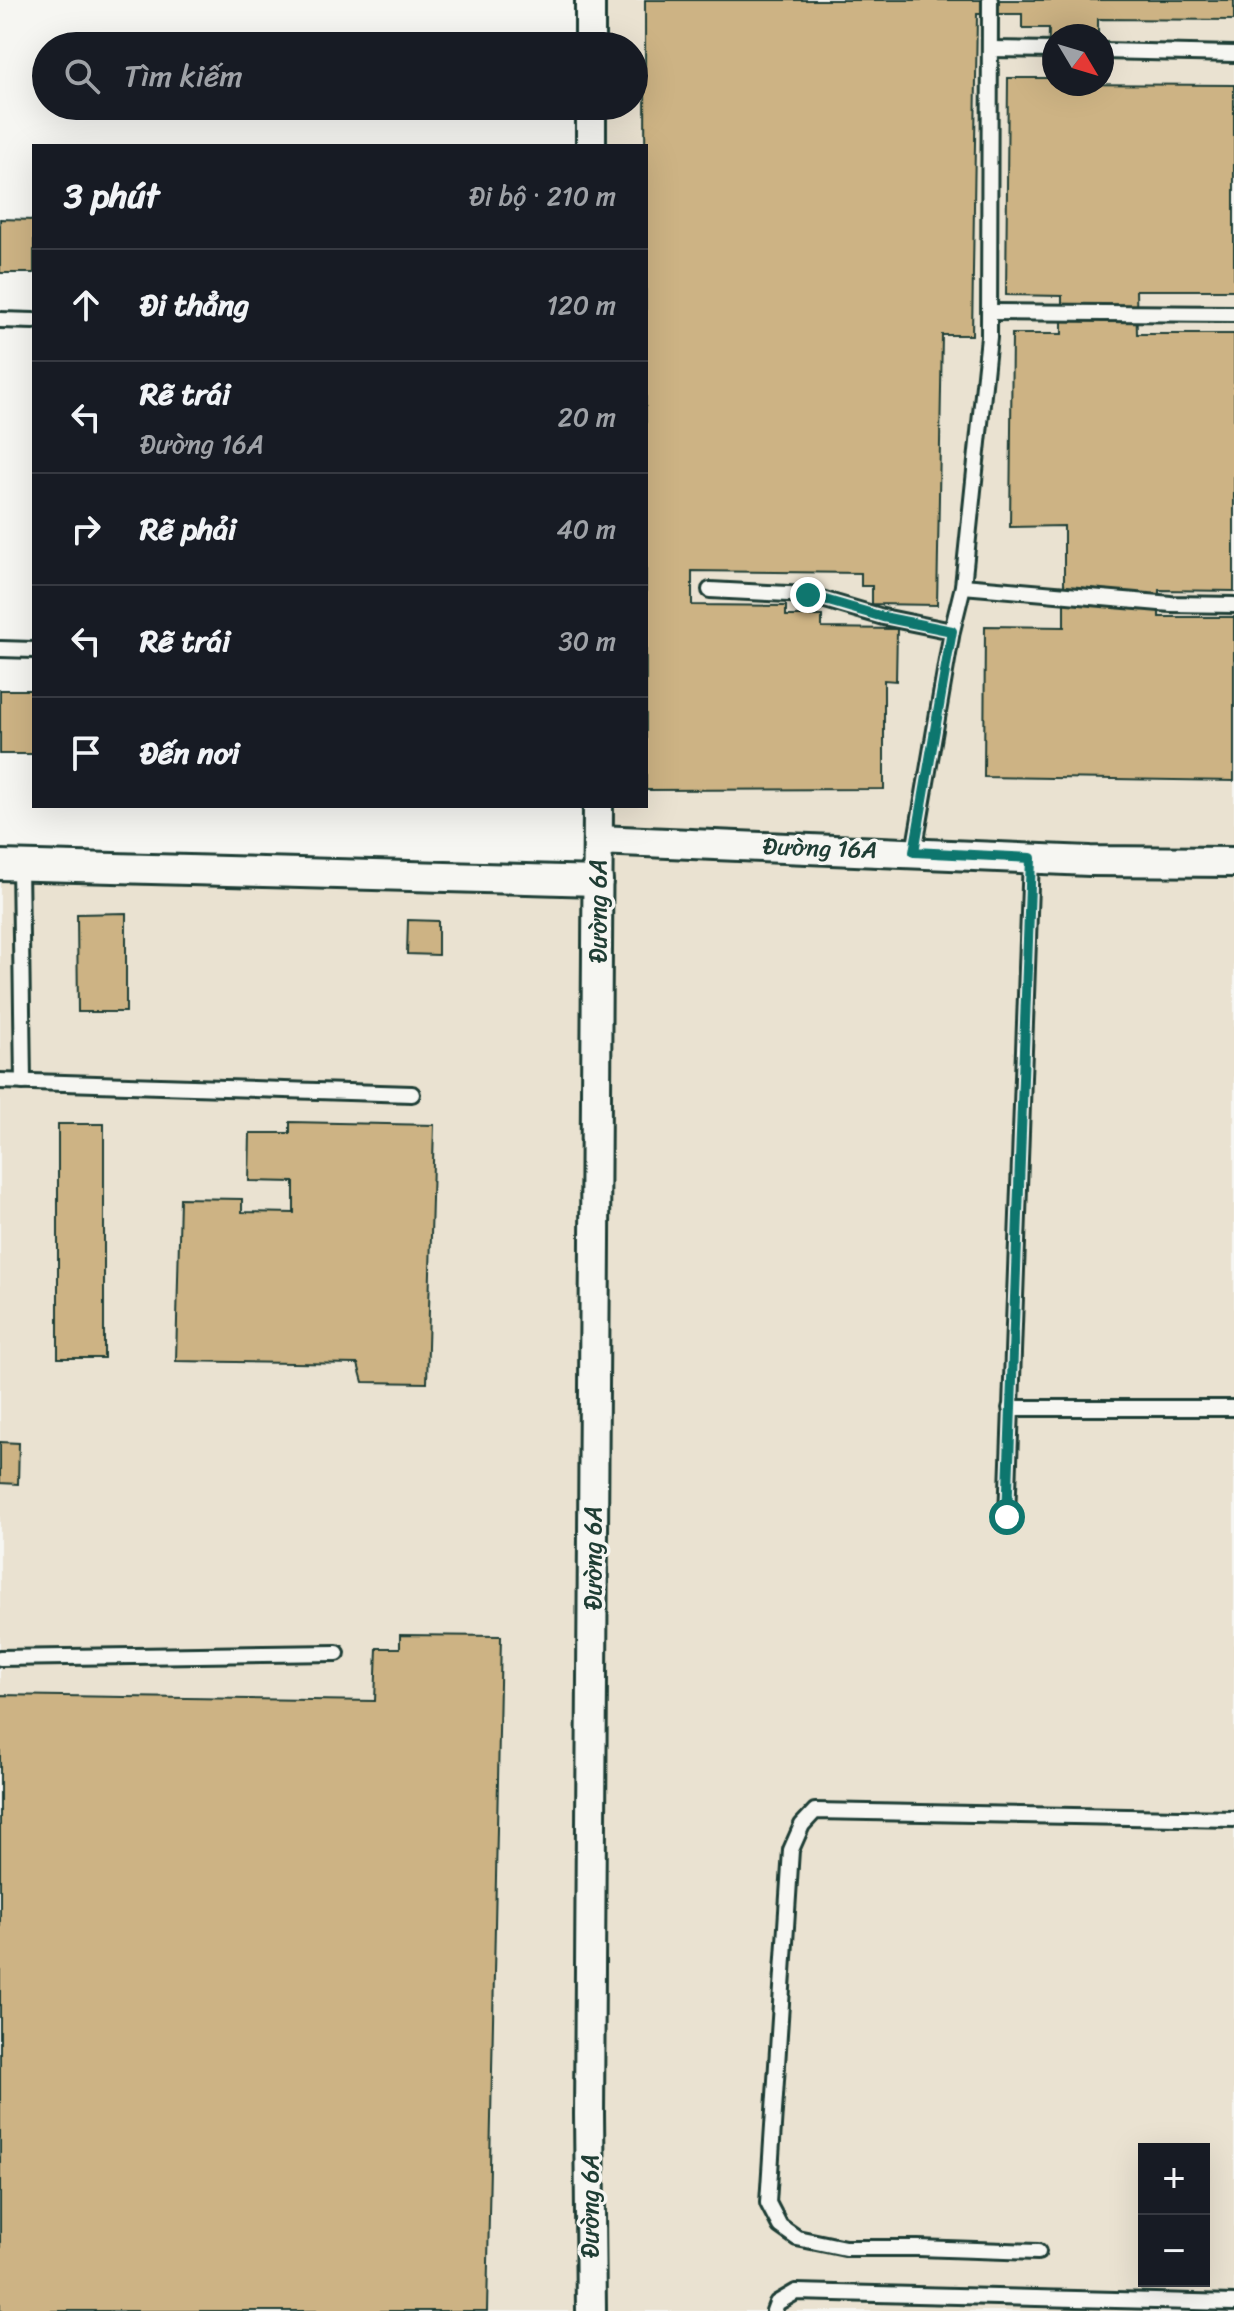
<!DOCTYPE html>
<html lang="vi">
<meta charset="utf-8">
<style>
body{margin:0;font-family:Sriracha,sans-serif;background:#242831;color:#f1f3f6}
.controls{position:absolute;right:24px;bottom:24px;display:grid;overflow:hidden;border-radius:0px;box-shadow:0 8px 32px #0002}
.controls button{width:72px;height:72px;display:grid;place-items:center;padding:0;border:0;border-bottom:2px solid #363941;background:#171b24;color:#f1f3f6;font:40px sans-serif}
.compass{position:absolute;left:1042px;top:24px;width:72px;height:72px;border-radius:50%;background:#171b24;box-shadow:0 8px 32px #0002;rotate:128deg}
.stop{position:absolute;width:24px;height:24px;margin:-18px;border:6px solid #0f766e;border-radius:50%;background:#fff}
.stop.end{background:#0f766e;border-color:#fff;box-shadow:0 2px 8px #0008}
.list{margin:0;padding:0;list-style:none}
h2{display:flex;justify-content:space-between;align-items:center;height:104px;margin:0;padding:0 32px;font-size:34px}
h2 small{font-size:26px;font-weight:400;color:#9ea1a6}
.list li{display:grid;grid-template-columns:52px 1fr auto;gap:24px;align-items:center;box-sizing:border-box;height:112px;padding:0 32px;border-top:2px solid #363941}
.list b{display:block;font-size:30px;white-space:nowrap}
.list p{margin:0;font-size:26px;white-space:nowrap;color:#9ea1a6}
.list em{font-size:26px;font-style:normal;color:#9ea1a6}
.icon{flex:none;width:44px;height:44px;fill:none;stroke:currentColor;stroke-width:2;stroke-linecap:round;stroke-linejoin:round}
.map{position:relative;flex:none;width:1234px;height:2311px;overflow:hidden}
.search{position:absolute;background:#171b24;box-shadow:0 8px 32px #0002;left:32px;top:32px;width:616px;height:88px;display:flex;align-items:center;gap:20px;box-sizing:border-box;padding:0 28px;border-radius:44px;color:#9ea1a6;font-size:30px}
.panel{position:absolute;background:#171b24;box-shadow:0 8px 32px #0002;left:32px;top:144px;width:616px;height:664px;border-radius:0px}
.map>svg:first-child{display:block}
</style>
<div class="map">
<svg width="1234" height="2311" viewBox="0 0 1234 2311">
<rect width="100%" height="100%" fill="#f6f6f2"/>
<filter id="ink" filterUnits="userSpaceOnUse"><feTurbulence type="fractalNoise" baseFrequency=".0125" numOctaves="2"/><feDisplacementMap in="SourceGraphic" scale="16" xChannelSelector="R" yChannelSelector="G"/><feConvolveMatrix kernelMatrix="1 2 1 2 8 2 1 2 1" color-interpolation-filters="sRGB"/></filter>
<g filter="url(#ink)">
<path fill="#eae2d1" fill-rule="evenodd" d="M 601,0 L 1234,0 L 1234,2311 L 0,2311 L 0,877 L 611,895 L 610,806 L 646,806 L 646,146 L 603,146 L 602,106 L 634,106 L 634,46 L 602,46 ZM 1054,36 L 1102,36 L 1102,84 L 1054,84 ZM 1144,2149 L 1204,2149 L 1204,2281 L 1144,2281 Z"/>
<g fill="#cdb384" stroke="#1f3d34" stroke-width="2">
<path d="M 645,0 L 1234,0 L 1234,20 L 1098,19 L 1098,36 L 1054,36 L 1054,84 L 1234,85 L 1234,290 L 1136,290 L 1137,334 L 1234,334 L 1234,591 L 1159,590 L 1159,617 L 1234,617 L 1234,781 L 984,777 L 985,626 L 1064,627 L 1064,526 L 1010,527 L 1012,334 L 1062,334 L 1062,296 L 1006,295 L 1008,78 L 1048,78 L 1049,28 L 1022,28 L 1022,14 L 977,14 L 972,335 L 942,335 L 937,605 L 872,604 L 872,586 L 861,586 L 861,573 L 692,571 L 692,605 L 786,606 L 786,616 L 822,616 L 822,628 L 897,629 L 896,681 L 884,680 L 884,789 L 646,790 Z"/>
<path d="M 0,219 L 34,220 L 34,273 L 0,273 Z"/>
<rect x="0" y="690" width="34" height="64"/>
<path d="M 126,913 L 126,1012 L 78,1012 L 77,914 Z"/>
<path d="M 408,920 L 438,921 L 438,955 L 407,954 Z"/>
<path d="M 290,1122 L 434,1125 L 427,1383 L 363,1382 L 358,1364 L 176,1361 L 180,1198 L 242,1199 L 242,1212 L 294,1213 L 294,1182 L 249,1181 L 250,1133 L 290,1133 Z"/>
<rect x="58" y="1124" width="46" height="234"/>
<path d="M 0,1442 L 19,1443 L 18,1484 L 0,1483 Z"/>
<path d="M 400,1635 L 501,1636 L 487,2311 L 0,2311 L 0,1695 L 375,1701 L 377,1648 L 400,1648 Z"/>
</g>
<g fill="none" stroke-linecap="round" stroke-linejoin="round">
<defs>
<g id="service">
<path d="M 990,49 L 1054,50"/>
<path d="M 1102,51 L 1234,54"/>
<path d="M 990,312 L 1234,314"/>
<path d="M 0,320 L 34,321"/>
<path d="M 963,586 L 1171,604 L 1234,605"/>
<path d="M 710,590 L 808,595 L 883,617 L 952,631"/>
<path d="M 0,649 L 34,650"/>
<path d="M 914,852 L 952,631 L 963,586 L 989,337 L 990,0"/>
<path d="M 20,865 L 23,1082"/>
<path d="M 0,1081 L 412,1094"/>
<path d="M 1010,1408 L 1234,1408"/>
<path d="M 1007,1517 L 1031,858"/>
<path d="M 0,1658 L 337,1653"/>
<path d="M 1038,2252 L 918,2248 L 845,2248 L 797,2238 L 780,2226 L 768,2203 L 791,1850 L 802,1825 L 815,1811 L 1234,1819"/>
<path d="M 774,2311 L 777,2303 L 796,2292 L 1234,2303"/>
</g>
<g id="minor">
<path d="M 590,0 L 590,46"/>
<path d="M 591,106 L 591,146"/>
<path d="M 598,840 L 1090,861 L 1234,862"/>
<path d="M 0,865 L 598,881"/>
<path d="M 591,2311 L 589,2114 L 598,806"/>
</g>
</defs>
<use href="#service" stroke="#1f3d34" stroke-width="20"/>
<use href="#minor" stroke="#1f3d34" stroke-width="34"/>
<use href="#service" stroke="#f6f6f2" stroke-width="14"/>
<use href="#minor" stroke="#f6f6f2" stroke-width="28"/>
</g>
</g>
<g fill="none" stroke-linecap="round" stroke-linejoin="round" filter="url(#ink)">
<path stroke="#0f766e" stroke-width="10" d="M 808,595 L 883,617 L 952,631 L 914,852 L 1031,858 L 1007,1517"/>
</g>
<g text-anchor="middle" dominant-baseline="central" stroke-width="7" stroke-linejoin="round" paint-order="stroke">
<g font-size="24" fill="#1f3d34" stroke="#f6f6f2">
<text transform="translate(820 848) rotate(2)">Đường 16A</text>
<text transform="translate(598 911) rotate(-90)">Đường 6A</text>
<text transform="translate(593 1558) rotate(-90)">Đường 6A</text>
<text transform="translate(590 2206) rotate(-90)">Đường 6A</text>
</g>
</g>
</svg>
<div class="controls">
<button>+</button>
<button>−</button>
</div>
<svg class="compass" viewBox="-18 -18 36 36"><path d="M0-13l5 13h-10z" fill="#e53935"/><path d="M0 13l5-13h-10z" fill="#9ea1a6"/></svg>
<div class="stop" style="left:1007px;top:1517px"></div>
<div class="stop end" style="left:808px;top:595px"></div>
<div class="search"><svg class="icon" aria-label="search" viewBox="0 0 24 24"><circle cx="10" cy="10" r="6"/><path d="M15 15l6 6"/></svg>Tìm kiếm</div>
<section class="panel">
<h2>3 phút<small>Đi bộ · 210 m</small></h2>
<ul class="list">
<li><svg class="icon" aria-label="ahead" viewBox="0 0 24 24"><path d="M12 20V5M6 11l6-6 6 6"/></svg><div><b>Đi thẳng</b></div><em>120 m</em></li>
<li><svg class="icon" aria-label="left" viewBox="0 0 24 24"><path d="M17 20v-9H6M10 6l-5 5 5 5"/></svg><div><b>Rẽ trái</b><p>Đường 16A</p></div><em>20 m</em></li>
<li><svg class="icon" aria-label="right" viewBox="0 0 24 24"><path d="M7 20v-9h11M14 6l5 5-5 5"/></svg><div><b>Rẽ phải</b></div><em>40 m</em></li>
<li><svg class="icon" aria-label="left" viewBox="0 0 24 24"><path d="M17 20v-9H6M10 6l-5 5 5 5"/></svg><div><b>Rẽ trái</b></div><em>30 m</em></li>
<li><svg class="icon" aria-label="arrive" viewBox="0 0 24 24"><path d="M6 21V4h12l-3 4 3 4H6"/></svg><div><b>Đến nơi</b></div></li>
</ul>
</section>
</div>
